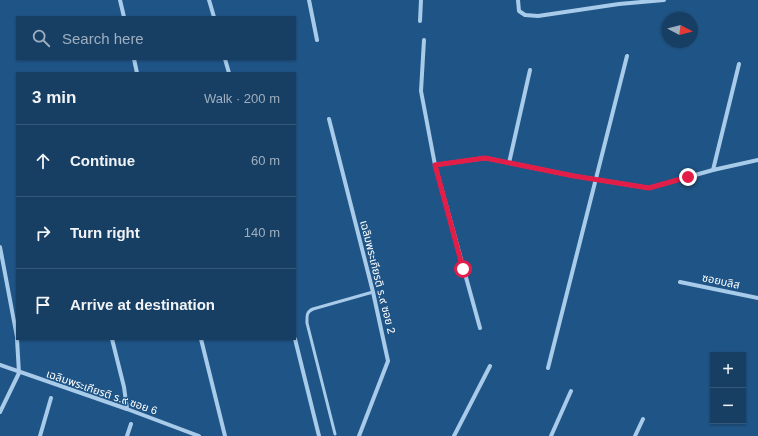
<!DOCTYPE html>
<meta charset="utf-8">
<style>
body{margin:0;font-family:Arial,"Noto Sans Thai",sans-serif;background:#20466a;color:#f1f3f6}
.controls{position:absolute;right:12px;bottom:12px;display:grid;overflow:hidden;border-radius:0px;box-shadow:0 1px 3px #0004}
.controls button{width:36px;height:36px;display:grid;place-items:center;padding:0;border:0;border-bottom:1px solid #365878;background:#173f64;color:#f1f3f6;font:20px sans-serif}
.compass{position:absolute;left:662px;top:12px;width:36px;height:36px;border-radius:50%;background:#173f64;box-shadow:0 1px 3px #0004;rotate:97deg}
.stop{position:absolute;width:12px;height:12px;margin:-9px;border:3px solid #e11d48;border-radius:50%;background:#fff}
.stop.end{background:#e11d48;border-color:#fff;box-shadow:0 1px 4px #0008}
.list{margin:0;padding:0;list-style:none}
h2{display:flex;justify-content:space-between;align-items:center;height:52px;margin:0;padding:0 16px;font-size:17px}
h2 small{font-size:13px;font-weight:400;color:#9eafbf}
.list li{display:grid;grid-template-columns:26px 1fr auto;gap:12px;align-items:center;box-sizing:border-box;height:72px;padding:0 16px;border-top:1px solid #365878}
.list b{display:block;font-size:15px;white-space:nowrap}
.list em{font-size:13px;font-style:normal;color:#9eafbf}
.icon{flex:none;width:22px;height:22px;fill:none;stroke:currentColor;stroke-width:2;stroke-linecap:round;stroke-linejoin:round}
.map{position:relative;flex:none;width:758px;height:436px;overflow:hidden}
.search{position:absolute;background:#173f64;box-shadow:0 1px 3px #0004;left:16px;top:16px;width:280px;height:44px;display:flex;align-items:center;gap:10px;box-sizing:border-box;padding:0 14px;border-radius:0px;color:#9eafbf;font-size:15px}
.panel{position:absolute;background:#173f64;box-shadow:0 1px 3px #0004;left:16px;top:72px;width:280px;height:268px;border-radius:0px}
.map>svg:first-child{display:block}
</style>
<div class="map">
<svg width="758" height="436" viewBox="0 0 758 436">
<rect width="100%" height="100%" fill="#1f5486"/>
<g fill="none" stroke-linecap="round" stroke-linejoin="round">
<path stroke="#a8cbea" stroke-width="3" d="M 335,434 L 307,323 C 307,316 306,312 313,309 L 373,292"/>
<g stroke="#a8cbea" stroke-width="4">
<path d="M 120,0 L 124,17"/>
<path d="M 209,0 L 214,17"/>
<path d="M 309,0 L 317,40"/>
<path d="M 518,0 L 519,11 L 525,15 L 538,16 L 619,4 L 664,0"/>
<path d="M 420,21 L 421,0"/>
<path d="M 424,40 L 421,91 L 435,165 L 480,328"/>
<path d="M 134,59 L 137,73"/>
<path d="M 225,59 L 229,73"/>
<path d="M 329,119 L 373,292 L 388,361 L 359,436"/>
<path d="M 509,163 L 530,70"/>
<path d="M 435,165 L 485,158 L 574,176 L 649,188 L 713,170 L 758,160"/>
<path d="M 713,170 L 739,64"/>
<path d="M 0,247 L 17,337"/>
<path d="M 680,282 L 758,298"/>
<path d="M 112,339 L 124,387 L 127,409"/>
<path d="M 201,339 L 225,436"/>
<path d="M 295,339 L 319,436"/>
<path d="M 0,365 L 127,409 L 199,436"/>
<path d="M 548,368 L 627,56"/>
<path d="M 0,412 L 19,373 L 17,339"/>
<path d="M 40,436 L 51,398"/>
<path d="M 127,436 L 131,424"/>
<path d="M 454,436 L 490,366"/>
<path d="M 551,436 L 571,391"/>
<path d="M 635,436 L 643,419"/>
</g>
</g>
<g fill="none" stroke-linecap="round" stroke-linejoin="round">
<path stroke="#e11d48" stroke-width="5" d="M 463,269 L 435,165 L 485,158 L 574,176 L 649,188 L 688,177"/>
</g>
<g text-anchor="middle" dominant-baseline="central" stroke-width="3" stroke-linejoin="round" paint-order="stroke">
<g font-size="11" fill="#fff" stroke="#1f5486">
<text transform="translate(378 277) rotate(76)">เฉลิมพระเกียรติ ร.๙ ซอย 2</text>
<text transform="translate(721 281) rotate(12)">ซอยบลิส</text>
<text transform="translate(102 392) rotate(19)">เฉลิมพระเกียรติ ร.๙ ซอย 6</text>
</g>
</g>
</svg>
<div class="controls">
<button>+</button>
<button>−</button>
</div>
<svg class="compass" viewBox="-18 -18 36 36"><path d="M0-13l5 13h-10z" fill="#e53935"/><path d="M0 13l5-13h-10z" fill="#9eafbf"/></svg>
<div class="stop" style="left:463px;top:269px"></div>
<div class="stop end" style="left:688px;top:177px"></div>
<div class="search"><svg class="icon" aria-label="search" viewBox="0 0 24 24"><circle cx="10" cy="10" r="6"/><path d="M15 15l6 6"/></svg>Search here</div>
<section class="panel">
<h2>3 min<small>Walk · 200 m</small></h2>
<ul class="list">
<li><svg class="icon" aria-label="ahead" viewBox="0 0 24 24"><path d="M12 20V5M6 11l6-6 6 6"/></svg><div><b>Continue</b></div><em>60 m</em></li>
<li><svg class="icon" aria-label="right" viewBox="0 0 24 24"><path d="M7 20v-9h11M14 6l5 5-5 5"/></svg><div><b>Turn right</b></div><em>140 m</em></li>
<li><svg class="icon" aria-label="arrive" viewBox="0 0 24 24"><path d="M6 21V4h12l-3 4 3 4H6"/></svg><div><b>Arrive at destination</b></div></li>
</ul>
</section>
</div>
